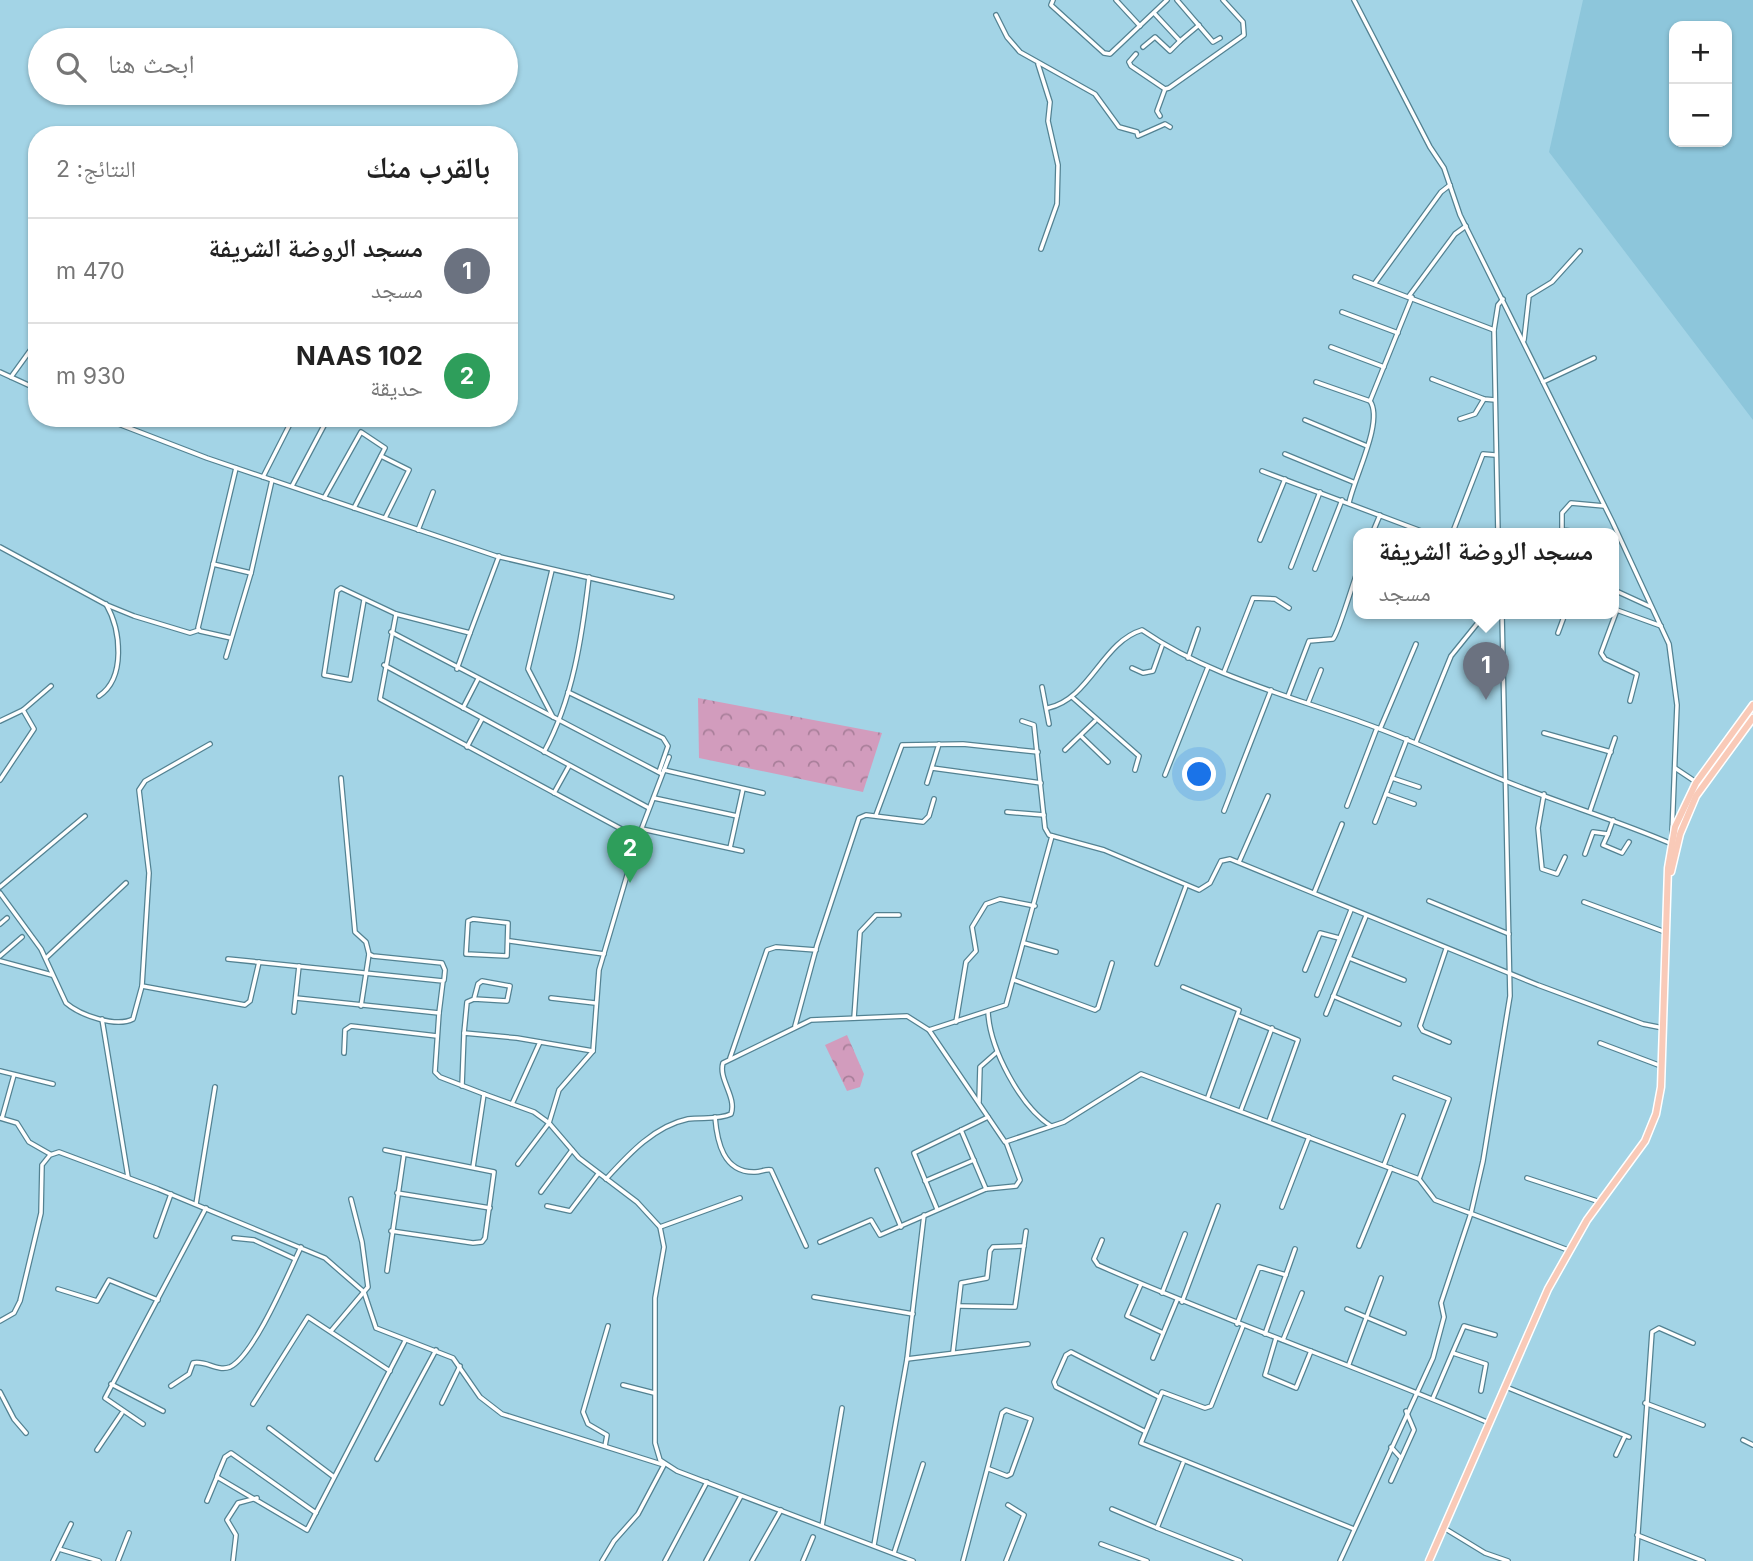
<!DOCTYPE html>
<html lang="ar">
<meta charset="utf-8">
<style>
body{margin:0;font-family:Inter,"Noto Naskh Arabic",sans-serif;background:#f6f6f6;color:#222;direction:rtl}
.controls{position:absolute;right:21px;top:21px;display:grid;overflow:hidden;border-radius:14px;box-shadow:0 2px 5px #0004}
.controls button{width:63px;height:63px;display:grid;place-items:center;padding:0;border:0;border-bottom:2px solid #e0e0e0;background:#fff;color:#222;font:35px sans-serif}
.you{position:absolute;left:1200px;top:775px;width:24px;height:24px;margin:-18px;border:5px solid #fff;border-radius:50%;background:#1a73e8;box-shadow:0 0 0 10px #1a73e833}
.badge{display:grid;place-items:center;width:46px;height:46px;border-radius:50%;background:#2563eb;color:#fff;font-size:23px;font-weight:700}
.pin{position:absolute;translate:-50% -58px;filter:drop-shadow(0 2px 4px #0008)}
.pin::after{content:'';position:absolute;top:37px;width:24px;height:21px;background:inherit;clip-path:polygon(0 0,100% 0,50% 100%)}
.popup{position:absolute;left:1353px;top:528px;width:266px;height:91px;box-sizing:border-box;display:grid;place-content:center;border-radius:14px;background:#fff;filter:drop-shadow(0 2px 5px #0005);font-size:23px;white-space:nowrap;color:#767676}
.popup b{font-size:26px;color:#222}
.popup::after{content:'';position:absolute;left:50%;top:100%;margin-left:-14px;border:14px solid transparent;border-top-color:#fff}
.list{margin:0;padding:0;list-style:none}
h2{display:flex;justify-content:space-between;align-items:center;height:91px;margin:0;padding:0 28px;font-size:30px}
h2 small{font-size:23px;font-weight:400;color:#767676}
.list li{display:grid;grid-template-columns:46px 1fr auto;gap:21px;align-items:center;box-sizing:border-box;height:105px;padding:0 28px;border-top:2px solid #e0e0e0}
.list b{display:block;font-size:26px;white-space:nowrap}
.list p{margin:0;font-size:23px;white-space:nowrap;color:#767676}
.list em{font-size:23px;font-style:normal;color:#767676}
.icon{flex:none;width:38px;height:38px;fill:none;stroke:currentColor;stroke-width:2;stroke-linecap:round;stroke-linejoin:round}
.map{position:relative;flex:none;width:1753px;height:1561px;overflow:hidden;direction:ltr}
.search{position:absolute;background:#fff;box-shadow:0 2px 5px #0004;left:28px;top:28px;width:490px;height:77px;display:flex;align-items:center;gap:18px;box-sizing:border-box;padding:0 24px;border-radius:38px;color:#767676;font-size:26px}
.panel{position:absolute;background:#fff;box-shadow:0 2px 5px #0004;left:28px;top:126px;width:490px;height:301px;border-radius:28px;direction:rtl}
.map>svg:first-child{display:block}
</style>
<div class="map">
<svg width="1753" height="1561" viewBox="0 0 1753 1561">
<defs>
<pattern id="forest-crowns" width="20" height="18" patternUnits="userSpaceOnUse" patternTransform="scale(1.75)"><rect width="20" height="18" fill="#d29cbd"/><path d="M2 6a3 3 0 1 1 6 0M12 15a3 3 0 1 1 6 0" fill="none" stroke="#a97f9a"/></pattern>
</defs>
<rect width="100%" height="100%" fill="#a3d4e6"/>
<path fill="#8dc6db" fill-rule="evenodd" d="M 1583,0 L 1753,0 L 1753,420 L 1549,152 ZM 1674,26 L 1727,26 L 1727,142 L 1674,142 Z"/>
<g fill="url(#forest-crowns)">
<path d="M 698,698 L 882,733 L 863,792 L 699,758 Z"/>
<path d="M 847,1035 L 864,1074 L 860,1087 L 847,1091 L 825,1045 Z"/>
</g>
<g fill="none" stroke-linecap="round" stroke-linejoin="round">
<defs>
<g id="minor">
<path d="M 1053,0 L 1051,5 L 1104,53 L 1110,54 L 1167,0"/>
<path d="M 1116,0 L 1140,26"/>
<path d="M 1177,0 L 1213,42 L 1220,38"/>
<path d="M 1354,0 L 1430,147 L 1444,168 L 1460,215 L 1612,521 L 1669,644 L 1677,705 L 1672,834"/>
<path d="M 1154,13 L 1180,41 L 1199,25"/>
<path d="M 996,15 L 1007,37 L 1020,52 L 1095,94 L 1119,127 L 1137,132 L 1138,136 L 1165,124 L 1170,127"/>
<path d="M 1143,47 L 1155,37 L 1170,51 L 1180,41"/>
<path d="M 1136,54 L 1129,62 L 1131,66 L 1165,89 L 1169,88 L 1244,35 L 1243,22 L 1223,0"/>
<path d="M 1038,64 L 1050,102 L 1048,121 L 1058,165 L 1057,204 L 1041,249"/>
<path d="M 1160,116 L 1157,111 L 1165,89"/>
<path d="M 1355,277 L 1494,330"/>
<path d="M 1375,283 L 1441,192 L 1450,185"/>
<path d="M 1409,296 L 1455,234 L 1466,226"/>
<path d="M 1342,312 L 1398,333"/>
<path d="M 1524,340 L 1529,296 L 1552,282 L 1580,251"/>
<path d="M 1331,347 L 1384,367"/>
<path d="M 0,372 L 37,389"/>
<path d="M 11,377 L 37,341"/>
<path d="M 1432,379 L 1484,399 L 1495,400"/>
<path d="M 1316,382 L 1370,401 C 1384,421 1354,478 1349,503"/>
<path d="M 1543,382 L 1594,358"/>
<path d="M 1370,401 L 1412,297"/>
<path d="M 103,418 L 207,458 L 496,556 L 672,597"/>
<path d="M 1460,419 L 1475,414 L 1484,399"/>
<path d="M 1305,420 L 1367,446"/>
<path d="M 1285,454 L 1353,482"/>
<path d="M 381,456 L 409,470 L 385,518"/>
<path d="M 1262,471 L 1429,534"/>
<path d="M 263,477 L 293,418"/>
<path d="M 292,486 L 328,418"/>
<path d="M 324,498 L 361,432 L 385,448 L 354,508"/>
<path d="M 418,530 L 433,492"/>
<path d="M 1372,534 L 1380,515"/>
<path d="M 1452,534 L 1483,454 L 1495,455"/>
<path d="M 1498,534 L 1494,330 L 1498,305 L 1503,299"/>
<path d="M 1594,534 L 1562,530 L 1562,513 L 1571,503 L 1604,506"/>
<path d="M 1260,540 L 1285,479"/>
<path d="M 0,547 L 107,605 L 134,616 L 190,633 L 199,630"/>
<path d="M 213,564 L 251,573"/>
<path d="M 1291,567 L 1320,492"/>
<path d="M 1315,569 L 1342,500"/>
<path d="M 552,570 L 528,669 L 553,717"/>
<path d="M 1614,590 L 1651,607"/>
<path d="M 364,600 L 350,680 L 324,675 L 337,591 L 341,588 L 396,614 L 470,633 L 457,669"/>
<path d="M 1614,609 L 1661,626"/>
<path d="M 1617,610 L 1601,653 L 1605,659 L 1637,674 L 1630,701"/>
<path d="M 396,614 L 380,699 L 638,838"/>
<path d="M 1488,614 L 1492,614"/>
<path d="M 391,632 L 662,774"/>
<path d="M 470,633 L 499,556"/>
<path d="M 1558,633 L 1565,614"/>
<path d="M 231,638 L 200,631 L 198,628 L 236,468"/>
<path d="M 226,657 L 251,573 L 272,480"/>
<path d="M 1188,658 L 1198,629"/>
<path d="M 384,665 L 649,808"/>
<path d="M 1132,668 L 1143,673 L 1153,671 L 1162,646"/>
<path d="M 1224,672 L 1253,598 L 1275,599 L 1289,608"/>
<path d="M 1042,687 L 1049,724"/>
<path d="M 568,692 L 663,738 L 668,746 L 659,772"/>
<path d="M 99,696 C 126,678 121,630 106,604"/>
<path d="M 1288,696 L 1309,641 L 1333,639 C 1338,634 1353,583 1358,570"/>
<path d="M 1072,697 L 1139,756 L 1135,770"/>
<path d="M 1308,703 L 1321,670"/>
<path d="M 463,708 L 478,679"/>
<path d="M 1048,708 C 1090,699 1102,642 1142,630 C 1207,675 1287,695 1361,722 C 1415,741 1466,766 1518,786 C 1569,806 1621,822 1672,844"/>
<path d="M 0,721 L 23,710 L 51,686"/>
<path d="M 1022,721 L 1034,725 L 1045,828 L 1049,835 L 1104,850 L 1199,890 L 1210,883 L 1221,861 L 1230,859 L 1538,985 L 1643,1024 L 1663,1028"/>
<path d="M 1380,729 L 1416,644"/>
<path d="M 1544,733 L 1611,752"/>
<path d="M 1081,736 L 1108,762"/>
<path d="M 1416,742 L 1451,656 L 1485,614"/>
<path d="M 467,747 L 482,719"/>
<path d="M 1065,750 L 1095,721"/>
<path d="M 544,752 C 573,699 582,637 589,577"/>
<path d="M 669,757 L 638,838 L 599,970 L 593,1051 L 559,1090 L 549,1123 L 579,1158 L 637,1202 L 660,1227 L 664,1247 L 655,1298 L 655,1443 L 660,1460 L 677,1471 L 913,1561"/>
<path d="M 932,768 L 1041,783"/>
<path d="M 1675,768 L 1702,786"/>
<path d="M 664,770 L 763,793"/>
<path d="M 1165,775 L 1208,667"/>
<path d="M 341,778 L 355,932 L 366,942 L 369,954 L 373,956 L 442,963 L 445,970 L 444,980"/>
<path d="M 1392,778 L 1419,787"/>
<path d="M 0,780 L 34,729 L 23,710"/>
<path d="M 927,783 L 939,744"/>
<path d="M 554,793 L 569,766"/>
<path d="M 1386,794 L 1414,804"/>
<path d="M 1544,794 L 1538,828 L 1542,869 L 1557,874 L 1565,857"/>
<path d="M 654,798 L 737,816"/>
<path d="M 1347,806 L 1377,728"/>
<path d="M 1224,811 L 1271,690"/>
<path d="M 1590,811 L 1615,738"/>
<path d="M 1007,812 L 1044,815"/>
<path d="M 876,815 L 902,745 L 963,744 L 1038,752"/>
<path d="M 1375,822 L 1407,739"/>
<path d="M 642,829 L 742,851"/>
<path d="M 1608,834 L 1603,845 L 1622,853 L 1629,842"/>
<path d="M 730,848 L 743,789"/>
<path d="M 1585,854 L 1593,832 L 1608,834 L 1613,820"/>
<path d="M 1239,862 L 1268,796"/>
<path d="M 0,887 L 85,816"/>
<path d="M 0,893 L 41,949 L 66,1003 C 80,1015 116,1028 133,1019 L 142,986 L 149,873 L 139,790 L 145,781 L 210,744"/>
<path d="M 1314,893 L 1342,824"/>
<path d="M 1429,901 L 1509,934"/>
<path d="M 1584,902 L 1665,932"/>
<path d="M 473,919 L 508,923 L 507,956 L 466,954 L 468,921 Z"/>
<path d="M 0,924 L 7,918"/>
<path d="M 510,941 L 604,954"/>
<path d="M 1024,943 L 1056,952"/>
<path d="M 1446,949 L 1420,1026 L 1423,1031 L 1449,1042"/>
<path d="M 0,956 L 22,937"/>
<path d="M 46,958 L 126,883"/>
<path d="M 1349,958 L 1404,980"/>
<path d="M 228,959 L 443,981 L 439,1013 L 296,998"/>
<path d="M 0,961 L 52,975"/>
<path d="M 1157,964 L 1186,886"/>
<path d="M 1305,970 L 1320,933 L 1339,938"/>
<path d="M 1014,980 L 1095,1010 L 1098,1008 L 1112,963"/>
<path d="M 142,986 L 245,1005 L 250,1001 L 259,962"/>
<path d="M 1183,987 L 1239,1010 L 1208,1097"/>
<path d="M 1317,995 L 1351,910"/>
<path d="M 1333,996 L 1399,1024"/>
<path d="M 551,998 L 595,1003"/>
<path d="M 361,1006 L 369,954"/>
<path d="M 294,1012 L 299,966"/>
<path d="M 988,1012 C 990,1049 1020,1106 1051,1126"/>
<path d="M 439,1013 L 435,1072 L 440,1077 L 484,1094 L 473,1167"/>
<path d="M 1326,1014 L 1366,916"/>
<path d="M 1239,1016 L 1298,1040 L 1269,1121"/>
<path d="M 854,1018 L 860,932 L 876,915 L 899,915"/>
<path d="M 102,1019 L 128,1177"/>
<path d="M 956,1022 L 966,962 L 976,951 L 972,927 L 986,904 L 1000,899 L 1035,906"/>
<path d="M 795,1026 L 817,945 L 859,818 L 866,815 L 923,822 L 929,816 L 934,799"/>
<path d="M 929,1030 L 1005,1142 L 1064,1122 L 1141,1074 L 1419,1179 L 1435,1200 L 1568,1250"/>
<path d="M 464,1033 L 467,1002 L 474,999 L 507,1001 L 510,986 L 482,981 L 478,984 L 474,999"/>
<path d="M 1600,1043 L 1661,1066"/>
<path d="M 344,1053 L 345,1030 L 351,1026 L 437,1036"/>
<path d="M 730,1058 L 767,950 L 776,947 L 816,950"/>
<path d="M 0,1071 L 53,1084"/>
<path d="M 1395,1078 L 1449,1099 L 1419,1179"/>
<path d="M 462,1086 L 464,1033 L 517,1038 L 593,1051"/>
<path d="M 484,1094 L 534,1112 L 549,1123 L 518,1164"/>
<path d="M 979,1102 L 980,1067 L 997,1052"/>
<path d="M 512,1104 L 540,1042"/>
<path d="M 1241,1110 L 1272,1028"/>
<path d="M 715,1117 C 717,1141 723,1173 755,1172 C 761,1172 765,1169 771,1170 L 806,1246"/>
<path d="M 0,1118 L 17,1123 L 29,1142 L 50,1154"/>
<path d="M 2,1118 L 14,1075"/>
<path d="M 961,1130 L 986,1189"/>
<path d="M 385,1150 L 404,1154 L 387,1271"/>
<path d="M 1384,1165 L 1403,1116"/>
<path d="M 877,1170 L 901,1227"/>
<path d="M 1527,1178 L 1600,1202"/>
<path d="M 606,1179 C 628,1155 654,1126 688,1119 C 702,1117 719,1120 731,1114 C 737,1097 718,1079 723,1063 L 811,1020 L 907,1016 L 929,1030 L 1006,1005 L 1052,836"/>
<path d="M 925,1181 L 974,1160"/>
<path d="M 541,1192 L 572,1150"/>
<path d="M 397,1193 L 490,1208"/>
<path d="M 196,1204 L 215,1087"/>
<path d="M 547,1206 L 570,1211 L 598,1174"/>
<path d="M 1282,1207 L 1309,1137"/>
<path d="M 937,1209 L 914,1153 L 988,1117"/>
<path d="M 660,1227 L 740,1198"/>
<path d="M 391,1231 L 473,1243 L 482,1242 L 485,1238 L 494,1172 L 404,1154"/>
<path d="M 156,1236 L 171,1194"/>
<path d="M 234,1238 L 254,1240 L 295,1259"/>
<path d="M 1102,1240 L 1094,1259 L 1098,1265 C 1227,1322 1360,1367 1489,1423"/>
<path d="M 820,1242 L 871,1220 L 880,1235 L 986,1189 L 1016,1186 L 1020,1180 L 1006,1142"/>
<path d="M 1359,1246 L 1391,1168"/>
<path d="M 1141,1284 L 1127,1316 L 1163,1333"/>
<path d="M 58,1289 L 97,1301 L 109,1280 L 158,1300"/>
<path d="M 1162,1293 L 1185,1234"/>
<path d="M 814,1297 L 913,1314"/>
<path d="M 1182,1302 L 1218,1206"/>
<path d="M 959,1306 L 1015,1307 L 1026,1231"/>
<path d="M 1347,1309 L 1404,1333"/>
<path d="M 0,1321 L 14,1313 L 20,1301 L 41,1213 L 42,1165 L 50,1155 L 59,1152 L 158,1189 L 325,1258 L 364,1292 L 376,1328 L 453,1358 L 480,1397 L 502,1414 L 664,1465 L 638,1514 L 614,1541 L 602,1561"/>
<path d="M 1237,1324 L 1259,1267 L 1286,1275"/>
<path d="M 1243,1326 L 1211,1406 L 1205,1408 L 1162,1392 L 1141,1443 L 1354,1529"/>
<path d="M 331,1331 L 368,1287 L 362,1242 L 351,1199"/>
<path d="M 1265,1334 L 1295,1249"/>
<path d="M 1276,1338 L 1265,1375 L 1296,1388 L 1311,1351"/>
<path d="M 1283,1340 L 1302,1293"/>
<path d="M 953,1352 L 961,1283 L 987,1278 L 990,1251 L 993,1247 L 1024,1246"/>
<path d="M 1453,1353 L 1486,1364 L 1481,1391"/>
<path d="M 1153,1358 L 1177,1300"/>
<path d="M 907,1359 L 1028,1344"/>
<path d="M 1349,1364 L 1381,1278"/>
<path d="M 111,1384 L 163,1411"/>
<path d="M 623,1385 L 654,1393"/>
<path d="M 171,1386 L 189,1374 L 193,1363 C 206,1360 217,1372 230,1367 C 254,1356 289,1272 301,1247"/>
<path d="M 1506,1387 L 1629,1437"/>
<path d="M 0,1392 L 14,1419 L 26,1433"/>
<path d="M 1433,1398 L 1464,1326 L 1495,1335"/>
<path d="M 442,1403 L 460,1366"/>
<path d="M 1645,1403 L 1703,1425"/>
<path d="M 253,1404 L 308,1317 L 390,1371"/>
<path d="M 143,1424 L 105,1398 L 206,1208"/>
<path d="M 269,1428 L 334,1477"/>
<path d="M 1144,1431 L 1056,1387 L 1054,1382 L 1066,1355 L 1071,1352 L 1159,1397"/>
<path d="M 1743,1440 L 1753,1445"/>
<path d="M 605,1446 L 607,1435 L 588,1424 L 583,1412 L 608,1326"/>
<path d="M 1391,1447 L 1401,1458"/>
<path d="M 97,1450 L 122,1413"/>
<path d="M 1616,1455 L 1625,1436"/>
<path d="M 377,1459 L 436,1350"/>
<path d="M 217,1476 L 225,1457 L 231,1453 L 316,1513"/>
<path d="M 1391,1481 L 1414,1430 L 1406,1411"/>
<path d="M 207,1501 L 217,1477 L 307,1530 L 405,1341"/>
<path d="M 1112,1509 L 1157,1528 L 1183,1463"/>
<path d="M 822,1526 L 842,1408"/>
<path d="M 1157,1528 L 1240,1561"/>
<path d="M 1444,1528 L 1485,1553 L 1508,1561"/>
<path d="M 1637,1535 L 1703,1561"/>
<path d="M 1101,1544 L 1147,1561"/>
<path d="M 874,1545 L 907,1359 L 924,1215"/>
<path d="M 59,1549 L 99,1561"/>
<path d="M 894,1553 L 923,1464"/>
<path d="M 53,1561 L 71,1524"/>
<path d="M 118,1561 L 129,1533"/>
<path d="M 233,1561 L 236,1535 L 227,1520 L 238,1503 L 257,1498"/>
<path d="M 665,1561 L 707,1482"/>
<path d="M 706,1561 L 741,1496"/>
<path d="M 752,1561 L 781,1510"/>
<path d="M 803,1561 L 813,1537"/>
<path d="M 963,1561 L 1002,1413 L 1006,1410 L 1031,1419 L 1011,1474 L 1007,1476 L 989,1469"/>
<path d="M 1006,1561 L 1024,1515 L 1008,1505"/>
<path d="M 1340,1561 L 1433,1358 L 1444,1317 L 1441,1303 L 1471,1213 L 1483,1161 L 1510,996 L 1502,614"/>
<path d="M 1636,1561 L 1652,1332 L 1659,1328 L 1693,1343"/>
</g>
<g id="primary">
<path d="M 1671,872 L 1680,834 L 1696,796 L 1753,718"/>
<path d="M 1429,1561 L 1548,1289 L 1587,1220 L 1645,1141 L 1656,1114 L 1661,1087 L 1668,868 L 1675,827 L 1696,783 L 1753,705"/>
</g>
</defs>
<use href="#minor" stroke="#538292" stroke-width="6"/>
<use href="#primary" stroke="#fff" stroke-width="9"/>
<use href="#minor" stroke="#fff" stroke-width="3.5"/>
<use href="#primary" stroke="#f9cab8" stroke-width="6"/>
</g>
</svg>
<div class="controls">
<button>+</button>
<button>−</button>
</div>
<div class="you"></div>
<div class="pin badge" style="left:1486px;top:700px;background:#6b7280">1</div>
<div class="popup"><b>مسجد الروضة الشريفة</b>مسجد</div>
<div class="pin badge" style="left:630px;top:883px;background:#2e9e5b">2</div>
<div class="search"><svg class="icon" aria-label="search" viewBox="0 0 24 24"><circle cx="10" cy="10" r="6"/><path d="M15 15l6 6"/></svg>ابحث هنا</div>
<section class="panel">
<h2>بالقرب منك<small>النتائج: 2</small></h2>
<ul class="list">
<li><span class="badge" style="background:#6b7280">1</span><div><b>مسجد الروضة الشريفة</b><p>مسجد</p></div><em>470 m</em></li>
<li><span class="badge" style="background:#2e9e5b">2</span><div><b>NAAS 102</b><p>حديقة</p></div><em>930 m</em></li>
</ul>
</section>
</div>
